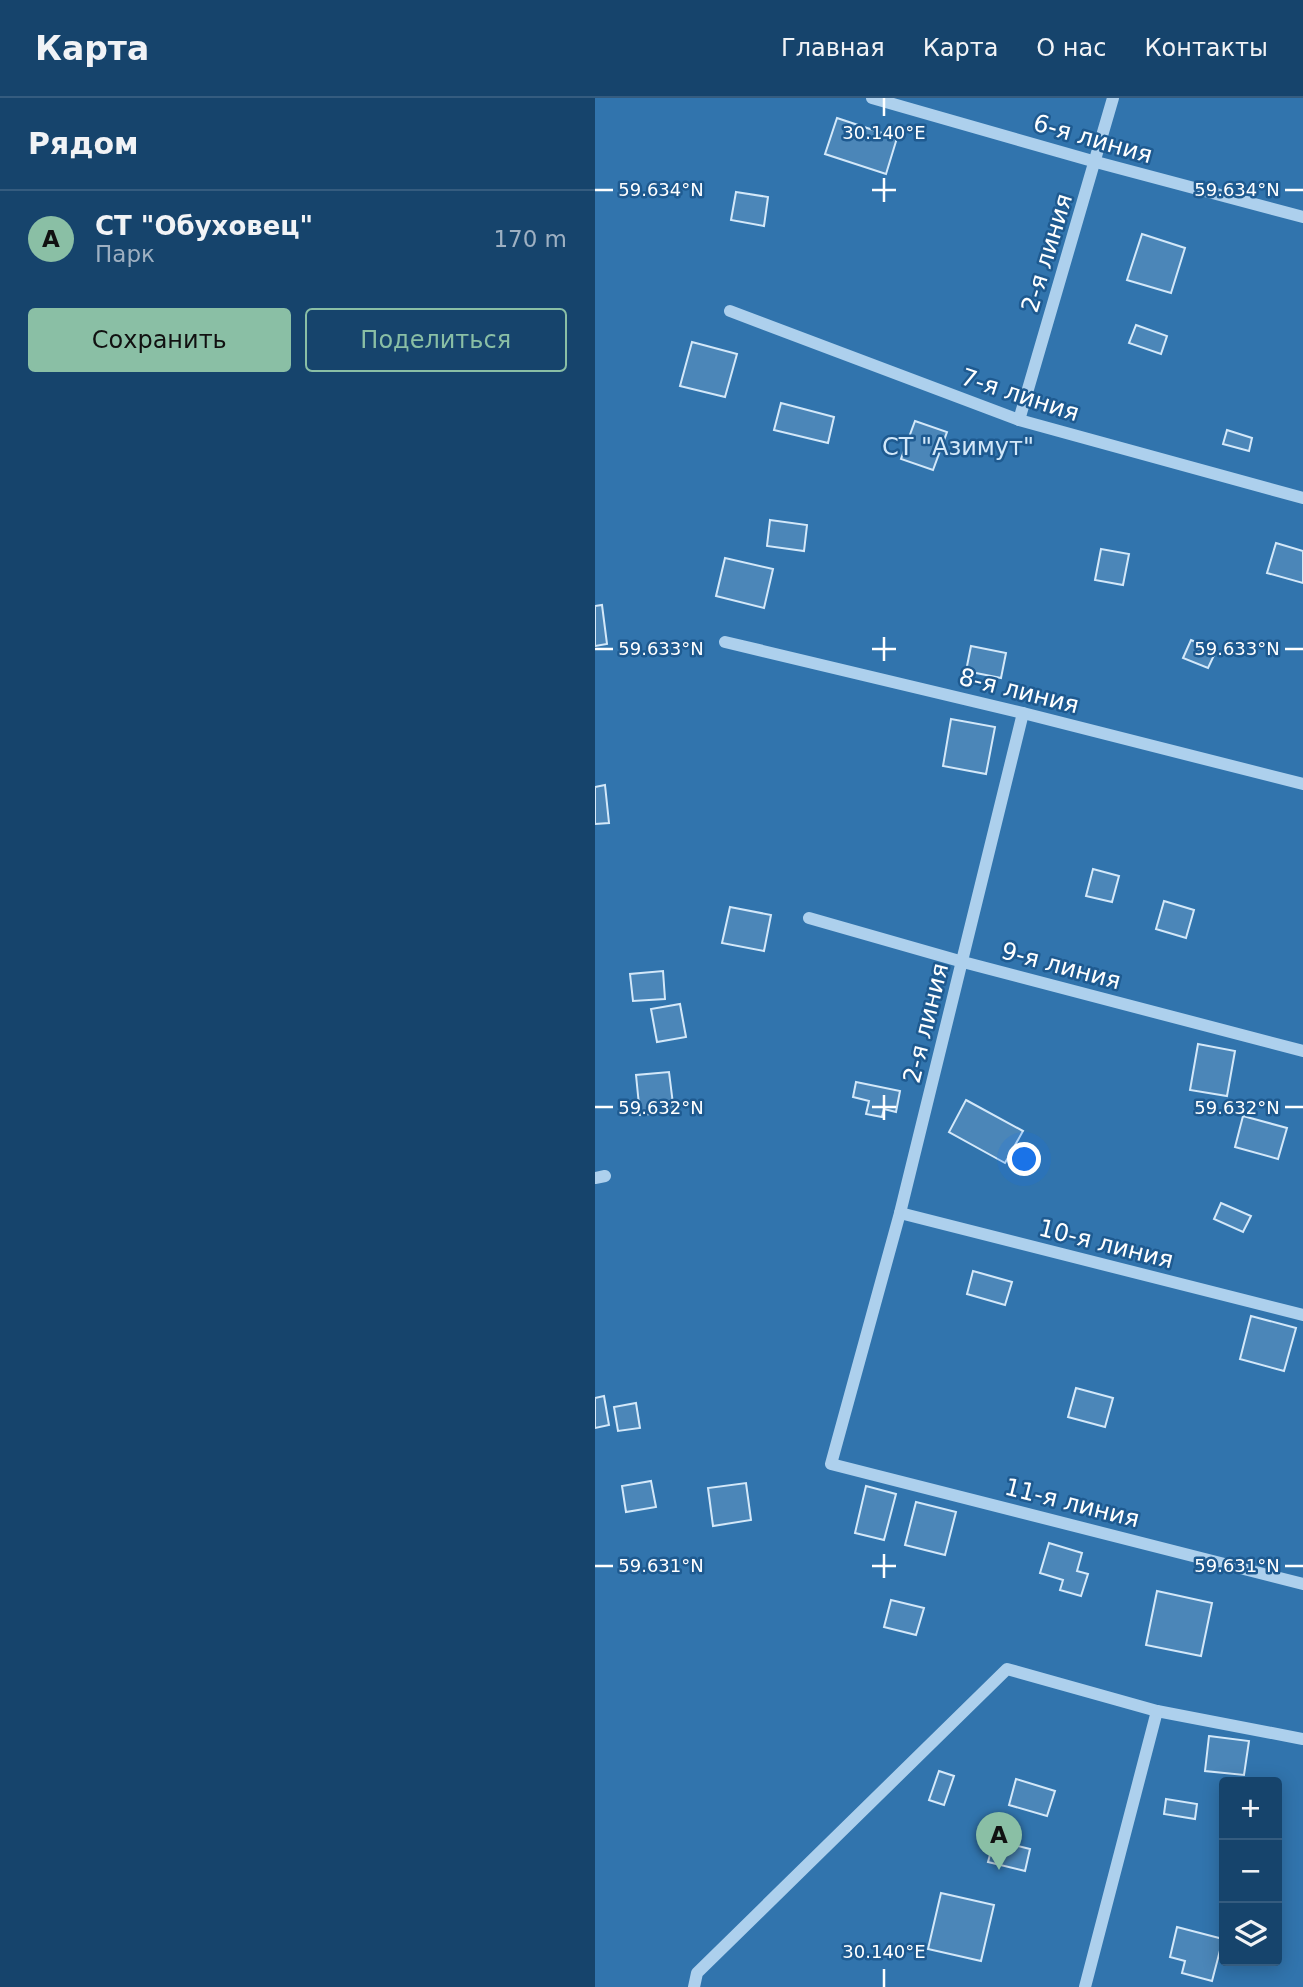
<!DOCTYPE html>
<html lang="ru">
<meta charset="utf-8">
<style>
body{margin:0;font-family:"DejaVu Sans",sans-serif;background:#1f4b72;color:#f1f3f6}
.controls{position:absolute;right:21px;bottom:21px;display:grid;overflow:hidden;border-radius:7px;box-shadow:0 4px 18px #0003}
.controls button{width:63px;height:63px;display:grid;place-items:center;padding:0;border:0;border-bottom:2px solid #355c7f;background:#16446c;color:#f1f3f6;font:35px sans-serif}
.you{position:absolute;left:430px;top:1062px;width:24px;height:24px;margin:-18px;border:5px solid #fff;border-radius:50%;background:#1a73e8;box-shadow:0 0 0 10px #1a73e833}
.badge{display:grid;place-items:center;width:46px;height:46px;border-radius:50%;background:#8abfa5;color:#111;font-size:23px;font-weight:700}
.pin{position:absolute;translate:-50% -58px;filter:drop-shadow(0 2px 4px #0008)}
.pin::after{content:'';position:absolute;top:37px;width:24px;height:21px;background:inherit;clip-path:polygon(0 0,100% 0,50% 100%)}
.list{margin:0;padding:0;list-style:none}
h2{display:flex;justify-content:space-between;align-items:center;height:91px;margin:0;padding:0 28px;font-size:30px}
h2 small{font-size:23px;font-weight:400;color:#9eb0c2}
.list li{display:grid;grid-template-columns:46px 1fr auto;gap:21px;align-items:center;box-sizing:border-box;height:98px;padding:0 28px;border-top:2px solid #355c7f}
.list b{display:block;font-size:26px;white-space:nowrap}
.list p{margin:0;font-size:23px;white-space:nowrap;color:#9eb0c2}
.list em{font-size:23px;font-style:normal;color:#9eb0c2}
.actions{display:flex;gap:14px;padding:21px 28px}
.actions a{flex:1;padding:16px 0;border:2px solid #8abfa5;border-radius:7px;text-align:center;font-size:24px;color:#8abfa5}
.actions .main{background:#8abfa5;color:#111}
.icon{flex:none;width:38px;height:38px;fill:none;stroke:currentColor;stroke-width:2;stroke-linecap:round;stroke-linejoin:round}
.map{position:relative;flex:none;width:708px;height:1889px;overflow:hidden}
header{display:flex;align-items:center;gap:42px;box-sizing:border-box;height:98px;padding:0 35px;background:#16446c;border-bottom:2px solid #355c7f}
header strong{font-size:33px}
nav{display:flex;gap:38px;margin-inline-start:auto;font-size:24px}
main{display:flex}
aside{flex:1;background:#16446c}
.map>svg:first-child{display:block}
</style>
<header>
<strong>Карта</strong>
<nav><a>Главная</a><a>Карта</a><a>О нас</a><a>Контакты</a></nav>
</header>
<main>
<aside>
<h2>Рядом<small></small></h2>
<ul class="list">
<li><span class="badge">A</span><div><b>СТ &quot;Обуховец&quot;</b><p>Парк</p></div><em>170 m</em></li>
</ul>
<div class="actions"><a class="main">Сохранить</a><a>Поделиться</a></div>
</aside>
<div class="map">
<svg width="708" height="1889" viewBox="0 0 708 1889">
<rect width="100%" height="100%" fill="#1e5a90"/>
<path fill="#3174ad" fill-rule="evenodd" d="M 0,0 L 708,0 L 708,1889 L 0,1889 ZM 629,1684 L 682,1684 L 682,1863 L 629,1863 Z"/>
<g fill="#4b86b8" stroke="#d3e8f9" stroke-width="2">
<path d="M 242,20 L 302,40 L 291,76 L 230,56 Z"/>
<path d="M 141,94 L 173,99 L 169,128 L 136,122 Z"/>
<path d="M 547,136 L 590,150 L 576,195 L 532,182 Z"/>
<path d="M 541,227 L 572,238 L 566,256 L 534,245 Z"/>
<path d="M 97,244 L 142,256 L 130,299 L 85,288 Z"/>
<path d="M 186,305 L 239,319 L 233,345 L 179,332 Z"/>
<path d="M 320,323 L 352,334 L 338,372 L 306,361 Z"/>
<path d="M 632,332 L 657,340 L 654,353 L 628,346 Z"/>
<path d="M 175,422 L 212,427 L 209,453 L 172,448 Z"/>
<path d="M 681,445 L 708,453 L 708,485 L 672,475 Z"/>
<path d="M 506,451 L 534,456 L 528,487 L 500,482 Z"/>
<path d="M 130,460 L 178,471 L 169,510 L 121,498 Z"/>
<path d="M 7,507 L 12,546 L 0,548 L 0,508 Z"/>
<path d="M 596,542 L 621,553 L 613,570 L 588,560 Z"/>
<path d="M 376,548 L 411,555 L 406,580 L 371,573 Z"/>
<path d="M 356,621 L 400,629 L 391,676 L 348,668 Z"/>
<path d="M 10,687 L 14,725 L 0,726 L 0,689 Z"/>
<path d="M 498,771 L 524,778 L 517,804 L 491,798 Z"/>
<path d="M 569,803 L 599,812 L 591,840 L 561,831 Z"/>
<path d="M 135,809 L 176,817 L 169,853 L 127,845 Z"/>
<path d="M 68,873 L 70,901 L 38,903 L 35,876 Z"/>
<path d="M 85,906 L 91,939 L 62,944 L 56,911 Z"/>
<path d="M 603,946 L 640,953 L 632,998 L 595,992 Z"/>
<path d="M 74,974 L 79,1014 L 45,1017 L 41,977 Z"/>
<path d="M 261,984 L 305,993 L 301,1014 L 289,1011 L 287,1019 L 271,1016 L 274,1003 L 258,999 Z"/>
<path d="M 371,1002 L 428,1033 L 410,1065 L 354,1034 Z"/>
<path d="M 648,1018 L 692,1030 L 683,1061 L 640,1049 Z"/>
<path d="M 626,1105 L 656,1118 L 648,1134 L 619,1121 Z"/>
<path d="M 378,1173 L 417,1184 L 410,1207 L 372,1196 Z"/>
<path d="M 656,1218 L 701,1230 L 689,1273 L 645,1261 Z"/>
<path d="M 481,1290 L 518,1300 L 510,1329 L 473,1319 Z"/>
<path d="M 9,1298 L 14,1327 L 0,1330 L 0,1300 Z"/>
<path d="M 41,1305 L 45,1330 L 23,1333 L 19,1309 Z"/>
<path d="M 56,1383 L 61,1409 L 31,1414 L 27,1388 Z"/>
<path d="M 151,1385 L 156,1422 L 118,1428 L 113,1390 Z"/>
<path d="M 271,1388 L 301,1396 L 289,1442 L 260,1435 Z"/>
<path d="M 321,1404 L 361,1414 L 350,1457 L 310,1447 Z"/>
<path d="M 454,1445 L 487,1455 L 482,1473 L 493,1476 L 486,1498 L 465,1492 L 468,1482 L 445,1475 Z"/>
<path d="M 562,1493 L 617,1505 L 606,1558 L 551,1547 Z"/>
<path d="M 296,1502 L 329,1510 L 321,1537 L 289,1529 Z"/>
<path d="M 614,1638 L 654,1643 L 649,1677 L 610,1673 Z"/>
<path d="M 344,1673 L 359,1678 L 349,1707 L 334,1702 Z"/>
<path d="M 421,1681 L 460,1693 L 452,1718 L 414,1707 Z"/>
<path d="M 571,1701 L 602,1706 L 600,1721 L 569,1716 Z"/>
<path d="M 399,1742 L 435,1751 L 430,1773 L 393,1764 Z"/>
<path d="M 346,1795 L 399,1807 L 386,1863 L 333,1851 Z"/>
<path d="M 582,1829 L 628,1841 L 617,1883 L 587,1875 L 590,1863 L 575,1859 Z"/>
</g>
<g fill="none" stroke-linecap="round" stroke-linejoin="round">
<g stroke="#add0ed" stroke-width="12">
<path d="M 277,0 L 501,64 L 708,119"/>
<path d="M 135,213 L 424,322 L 708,400"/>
<path d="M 424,322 L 518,0"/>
<path d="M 130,544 L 428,615 L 708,686"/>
<path d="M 428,615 L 305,1115 L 236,1366 L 708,1486"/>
<path d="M 214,820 L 368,864 L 708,953"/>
<path d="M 0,1080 L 10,1078"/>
<path d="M 305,1115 L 708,1217"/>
<path d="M 99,1889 L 102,1875 L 412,1571 L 562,1613 L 708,1641"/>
<path d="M 490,1889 L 562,1613"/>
</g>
</g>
<path fill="none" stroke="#fff" stroke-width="2.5" d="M 289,0 L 289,18M 289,80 L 289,104M 0,92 L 18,92M 277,92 L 301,92M 690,92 L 708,92M 289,539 L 289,563M 0,551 L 18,551M 277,551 L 301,551M 690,551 L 708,551M 289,997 L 289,1022M 0,1009 L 18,1009M 277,1009 L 301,1009M 690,1009 L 708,1009M 289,1456 L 289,1480M 0,1468 L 18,1468M 277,1468 L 301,1468M 690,1468 L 708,1468M 289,1871 L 289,1889"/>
<g text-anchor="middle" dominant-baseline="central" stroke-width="5" stroke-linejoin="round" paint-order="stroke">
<g font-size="24" fill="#fff" stroke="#1e5a90">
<text transform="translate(498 41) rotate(16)">6-я линия</text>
<text transform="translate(452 155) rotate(-73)">2-я линия</text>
<text transform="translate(425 297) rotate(18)">7-я линия</text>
<text transform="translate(424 593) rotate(14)">8-я линия</text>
<text transform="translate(466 868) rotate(15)">9-я линия</text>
<text transform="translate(331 925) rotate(-76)">2-я линия</text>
<text transform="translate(511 1146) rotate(14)">10-я линия</text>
<text transform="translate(477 1405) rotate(14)">11-я линия</text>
</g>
<g font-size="24" fill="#d3e8f9" stroke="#1e5a90">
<text x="363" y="349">СТ "Азимут"</text>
</g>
</g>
<g font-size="18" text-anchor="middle" fill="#fff" stroke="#1e5a90" stroke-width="5" stroke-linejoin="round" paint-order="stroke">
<text x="289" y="41">30.140°E</text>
<text x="66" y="98">59.634°N</text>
<text x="642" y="98">59.634°N</text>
<text x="66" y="557">59.633°N</text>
<text x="642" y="557">59.633°N</text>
<text x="66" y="1016">59.632°N</text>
<text x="642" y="1016">59.632°N</text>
<text x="66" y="1474">59.631°N</text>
<text x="642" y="1474">59.631°N</text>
<text x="289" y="1860">30.140°E</text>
</g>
</svg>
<div class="controls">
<button>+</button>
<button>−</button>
<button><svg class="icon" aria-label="layers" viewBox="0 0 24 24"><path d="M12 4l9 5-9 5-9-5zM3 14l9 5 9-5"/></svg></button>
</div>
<div class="you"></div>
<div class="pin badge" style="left:404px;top:1772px">A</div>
</div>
</main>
